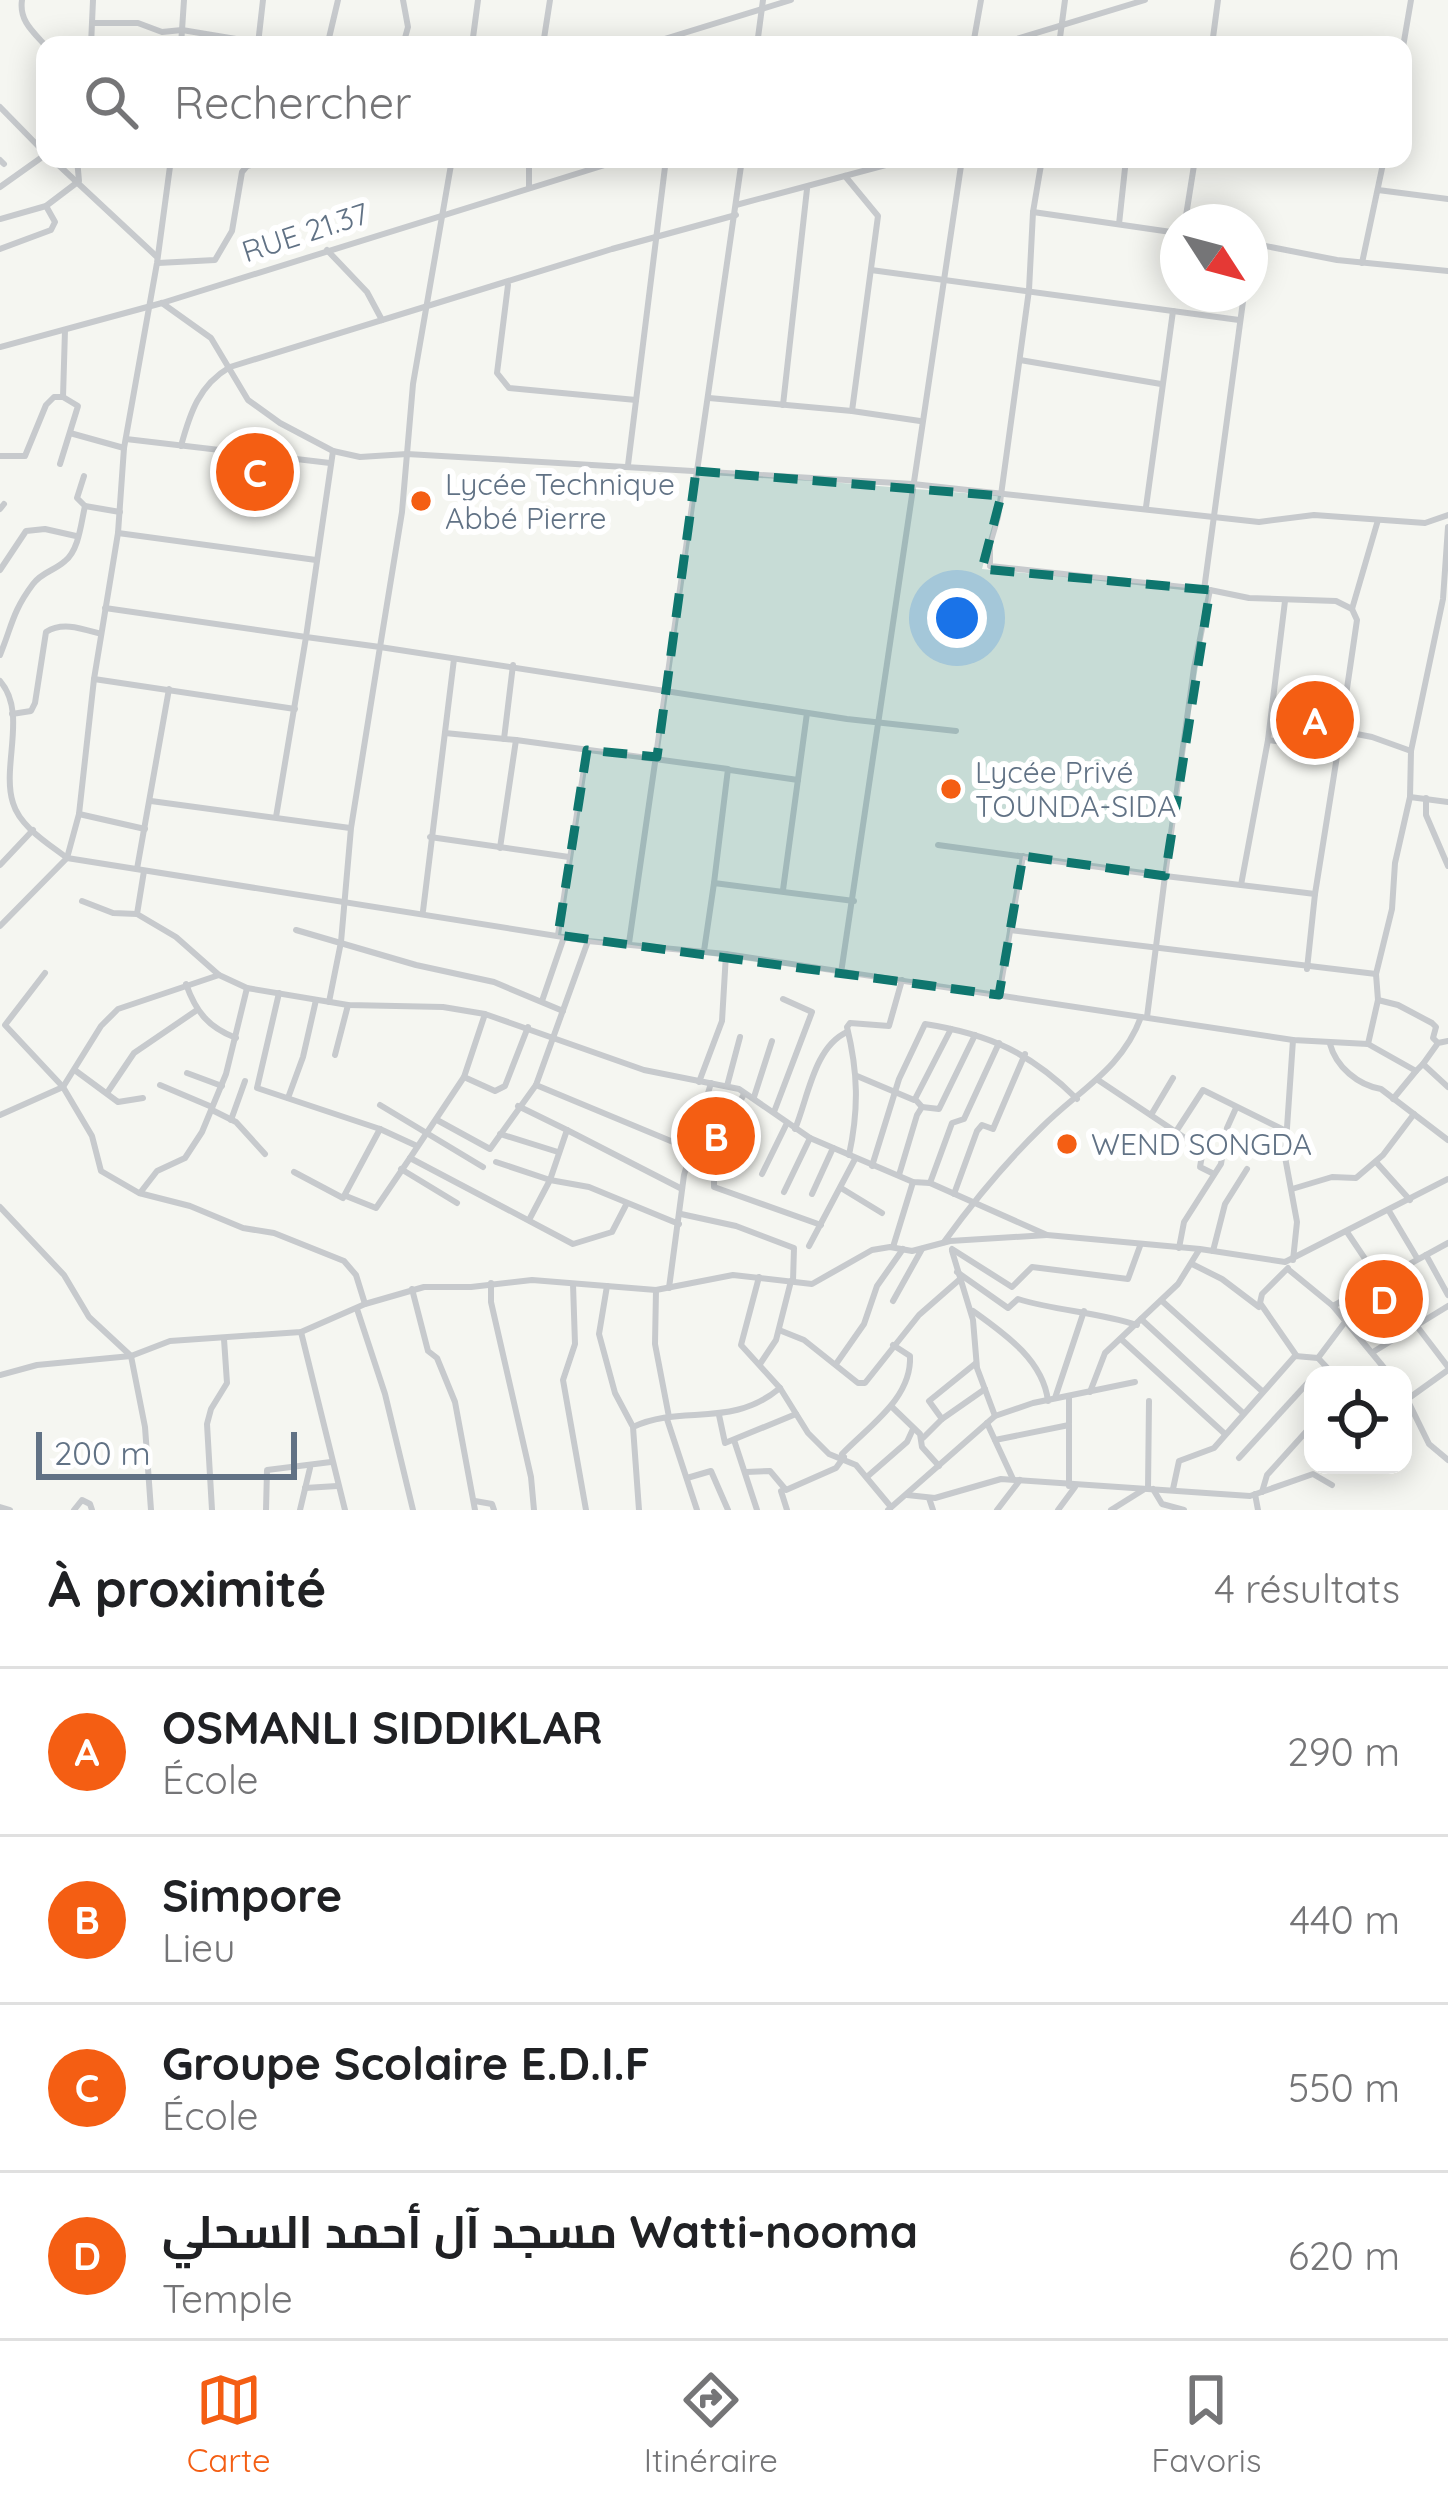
<!DOCTYPE html>
<html lang="fr">
<meta charset="utf-8">
<style>
body{margin:0;font-family:Quicksand,Cairo,sans-serif;background:#f6f6f6;color:#202124}
.controls{position:absolute;right:36px;bottom:36px;display:grid;overflow:hidden;border-radius:24px;box-shadow:0 6px 30px #0003}
.controls button{width:108px;height:108px;display:grid;place-items:center;padding:0;border:0;border-bottom:3px solid #e0e0e0;background:#fff;color:#202124;font:60px sans-serif}
.compass{position:absolute;left:1160px;top:204px;width:108px;height:108px;border-radius:50%;background:#fff;box-shadow:0 6px 30px #0003;rotate:126deg}
.scale{position:absolute;left:36px;bottom:30px;width:261px;box-sizing:border-box;padding-left:12px;border:6px solid #617285;border-top:0;font-size:33px;line-height:42px;white-space:nowrap;color:#617285;-webkit-text-stroke:9px #fff;paint-order:stroke}
.you{position:absolute;left:957px;top:618px;width:42px;height:42px;margin:-30px;border:9px solid #fff;border-radius:50%;background:#1a73e8;box-shadow:0 0 0 18px #1a73e833}
.badge{display:grid;place-items:center;width:78px;height:78px;border-radius:50%;background:#f45e13;color:#fff;font-size:39px;font-weight:700}
.pin{position:absolute;translate:-50% -50%;border:6px solid #fff;box-shadow:0 3px 12px #0006}
.list{margin:0;padding:0;list-style:none}
h2{display:flex;justify-content:space-between;align-items:center;height:156px;margin:0;padding:0 48px;font-size:51px}
h2 small{font-size:39px;font-weight:400;color:#757577}
.list li{display:grid;grid-template-columns:78px 1fr auto;gap:36px;align-items:center;box-sizing:border-box;height:168px;padding:0 48px;border-top:3px solid #e0e0e0}
.list b{display:block;font-size:45px;white-space:nowrap}
.list p{margin:0;font-size:39px;white-space:nowrap;color:#757577}
.list em{font-size:39px;font-style:normal;color:#757577}
.icon{flex:none;width:66px;height:66px;fill:none;stroke:currentColor;stroke-width:2;stroke-linecap:round;stroke-linejoin:round}
.map{position:relative;flex:none;width:1448px;height:1510px;overflow:hidden}
.search{position:absolute;background:#fff;box-shadow:0 6px 30px #0003;left:36px;right:36px;top:36px;height:132px;display:flex;align-items:center;gap:30px;box-sizing:border-box;padding:0 42px;border-radius:24px;color:#757577;font-size:45px}
.sheet{height:828px;background:#fff}
nav{display:flex;justify-content:space-around;align-items:center;box-sizing:border-box;height:168px;border-top:3px solid #e0e0e0;background:#fff;font-size:33px;color:#757577}
nav a{display:grid;justify-items:center;gap:6px}
nav .on{color:#f45e13}
.map>svg:first-child{display:block}
</style>
<div class="map">
<svg width="1448" height="1510" viewBox="0 0 1448 1510">
<rect width="100%" height="100%" fill="#f5f6f1"/>
<g fill="none" stroke-linecap="round" stroke-linejoin="round">
<g stroke="#c7cacd" stroke-width="6">
<path d="M 22,0 C 19,20 32,31 45,45"/>
<path d="M 93,23 L 138,23 L 162,32 L 182,30 L 273,45"/>
<path d="M 258,44 L 263,0"/>
<path d="M 91,45 L 93,0"/>
<path d="M 181,45 L 184,0"/>
<path d="M 306,45 L 329,38 L 338,0"/>
<path d="M 403,45 L 408,27 L 403,0"/>
<path d="M 472,45 L 478,0"/>
<path d="M 543,45 L 550,0"/>
<path d="M 645,45 L 791,0"/>
<path d="M 757,45 L 763,0"/>
<path d="M 973,45 L 981,0"/>
<path d="M 997,45 L 1145,0"/>
<path d="M 1059,45 L 1065,0"/>
<path d="M 1212,45 L 1218,0"/>
<path d="M 1403,47 L 1411,0"/>
<path d="M 0,107 L 45,153"/>
<path d="M 52,159 L 156,256"/>
<path d="M 452,159 L 413,384 L 402,512 L 380,647 L 847,719 L 956,731"/>
<path d="M 529,159 L 529,187"/>
<path d="M 1042,159 L 1033,212 L 1029,290 L 998,517 L 990,544 L 990,566 L 1210,590 L 1249,598 L 1336,601 L 1352,609 L 1357,620 L 1338,750"/>
<path d="M 0,160 L 4,164"/>
<path d="M 845,176 L 878,216 L 852,411"/>
<path d="M 0,187 L 45,155"/>
<path d="M 1378,190 L 1448,199"/>
<path d="M 736,205 L 908,159"/>
<path d="M 1033,212 L 1178,233"/>
<path d="M 0,219 L 46,206 L 79,181 L 77,159"/>
<path d="M 1185,222 L 1195,159"/>
<path d="M 1119,224 L 1126,159"/>
<path d="M 1250,243 L 1337,260 L 1448,271"/>
<path d="M 0,249 L 51,230 L 55,222 L 46,206"/>
<path d="M 327,250 L 367,292 L 382,320"/>
<path d="M 158,263 L 215,260 L 232,231 L 242,172 L 247,166 L 275,159"/>
<path d="M 1362,263 L 1384,159"/>
<path d="M 871,270 L 1239,320"/>
<path d="M 508,285 L 497,373 L 509,388 L 636,400"/>
<path d="M 162,303 L 211,338 L 248,400 L 280,423 L 333,451 L 360,457 L 407,454 L 913,484 L 1259,522 L 1314,515 L 1425,523 L 1448,515"/>
<path d="M 0,347 L 162,303 L 624,159"/>
<path d="M 1020,360 L 1161,384"/>
<path d="M 63,397 L 65,330"/>
<path d="M 709,398 L 852,411 L 920,421"/>
<path d="M 783,405 L 807,189"/>
<path d="M 70,433 L 124,448"/>
<path d="M 126,439 L 330,463"/>
<path d="M 181,446 C 190,413 199,385 230,367 L 612,249 L 736,215"/>
<path d="M 0,456 L 25,456 L 46,405 L 54,397 L 63,397"/>
<path d="M 60,464 L 78,406 L 63,397"/>
<path d="M 628,465 L 666,159"/>
<path d="M 85,506 L 120,512"/>
<path d="M 1146,507 L 1173,311"/>
<path d="M 0,509 L 4,504"/>
<path d="M 118,533 L 316,560"/>
<path d="M 0,570 L 26,531 L 45,529 L 76,536"/>
<path d="M 1204,590 L 1244,294"/>
<path d="M 105,608 L 306,637 L 276,817"/>
<path d="M 1352,609 L 1378,520"/>
<path d="M 0,655 C 12,626 12,612 33,584 C 42,572 54,571 65,561 C 79,550 81,523 85,506 L 77,498 L 84,476"/>
<path d="M 94,679 L 295,709"/>
<path d="M 0,681 C 28,713 1,766 13,803 C 20,827 49,844 67,858 L 588,941 L 726,954 L 1293,1040 L 1368,1044 L 1416,1071 L 1423,1064 L 1448,1087"/>
<path d="M 12,714 L 31,711 L 35,703 L 46,632 C 63,621 83,629 101,634"/>
<path d="M 1341,731 L 1372,737 L 1411,751 L 1410,797 L 1395,863 L 1392,909 L 1376,974 L 1378,1000 L 1368,1044"/>
<path d="M 445,733 L 516,740 L 500,848"/>
<path d="M 504,739 L 513,665"/>
<path d="M 516,740 L 728,769 L 714,883"/>
<path d="M 1268,740 L 1338,750 L 1315,894"/>
<path d="M 1411,751 L 1443,599 L 1448,527"/>
<path d="M 730,770 L 798,780"/>
<path d="M 1410,797 L 1448,802"/>
<path d="M 1426,798 L 1426,815 L 1448,866"/>
<path d="M 151,801 L 350,828"/>
<path d="M 79,814 L 145,829"/>
<path d="M 430,837 L 569,857"/>
<path d="M 938,845 L 1165,876 L 1194,668 L 1210,590"/>
<path d="M 0,865 L 33,830"/>
<path d="M 137,869 L 169,689"/>
<path d="M 144,871 L 137,914 L 176,937 L 219,975 L 247,988 L 348,1005 L 443,1007 L 485,1014 L 644,1070 L 739,1089 L 810,1138 L 913,1182 L 930,1183 L 1047,1235 L 1200,1249 L 1285,1262 L 1448,1179"/>
<path d="M 1241,885 L 1268,740 L 1285,601"/>
<path d="M 783,890 L 807,713"/>
<path d="M 82,901 L 113,913 L 137,914"/>
<path d="M 423,911 L 454,659"/>
<path d="M 0,926 L 67,858 L 79,814 L 94,679 L 118,533 L 124,448 L 157,263 L 171,159"/>
<path d="M 296,930 L 416,965 L 494,982 L 563,1011"/>
<path d="M 1010,930 L 1376,974"/>
<path d="M 558,935 L 587,750"/>
<path d="M 588,941 L 536,1085 L 690,1149"/>
<path d="M 629,943 L 742,159"/>
<path d="M 704,951 L 714,883 L 854,901"/>
<path d="M 45,973 L 5,1025 L 63,1087 L 92,1136 L 101,1171 L 139,1193 L 190,1206 L 243,1228 L 274,1233 L 344,1261 L 356,1275 L 365,1304"/>
<path d="M 841,973 L 962,159"/>
<path d="M 186,984 C 196,1012 208,1027 236,1038"/>
<path d="M 279,993 L 257,1088 L 380,1129 L 417,1146"/>
<path d="M 999,995 L 1023,856"/>
<path d="M 1378,1000 L 1398,1005 L 1432,1023 L 1436,1027 L 1433,1038 L 1438,1043"/>
<path d="M 542,1001 L 564,937"/>
<path d="M 329,1002 L 341,942 L 351,828 L 380,647 L 306,637 L 333,451"/>
<path d="M 485,1014 L 464,1077 L 410,1158 L 573,1244 L 612,1232 L 626,1205"/>
<path d="M 1147,1017 L 1165,876 L 1315,894 L 1307,969"/>
<path d="M 1293,1040 L 1285,1157 L 1297,1222 L 1293,1260"/>
<path d="M 1330,1044 C 1336,1067 1358,1085 1381,1089 L 1448,1140"/>
<path d="M 335,1055 L 348,1005"/>
<path d="M 1423,1064 L 1438,1043 L 1448,1041"/>
<path d="M 76,1071 L 118,1102 L 143,1098"/>
<path d="M 187,1073 L 222,1086"/>
<path d="M 857,1076 L 914,1100"/>
<path d="M 464,1077 L 495,1091 L 505,1086 L 528,1027"/>
<path d="M 1098,1080 L 1203,1150 L 1200,1167 L 1214,1174"/>
<path d="M 699,1082 L 722,1021 L 726,954"/>
<path d="M 160,1085 L 212,1107"/>
<path d="M 727,1086 L 740,1037"/>
<path d="M 107,1093 L 134,1053 L 197,1010"/>
<path d="M 744,1094 L 708,1162 L 714,1172 L 714,1187 L 821,1225"/>
<path d="M 754,1097 L 772,1041"/>
<path d="M 288,1098 L 303,1057 L 316,1000"/>
<path d="M 1393,1099 L 1416,1071"/>
<path d="M 380,1105 L 483,1167"/>
<path d="M 518,1106 L 567,1130"/>
<path d="M 922,1107 L 915,1099 L 951,1029"/>
<path d="M 212,1110 L 236,1122 L 265,1154"/>
<path d="M 774,1112 L 812,1012 L 783,999"/>
<path d="M 0,1115 L 63,1087 L 101,1026 L 118,1009 L 219,975"/>
<path d="M 1151,1115 L 1173,1078"/>
<path d="M 231,1120 L 245,1081"/>
<path d="M 437,1120 L 490,1149 L 536,1085"/>
<path d="M 795,1129 C 808,1098 814,1047 847,1032"/>
<path d="M 1177,1130 L 1203,1090 L 1286,1131"/>
<path d="M 500,1134 L 558,1152"/>
<path d="M 849,1155 C 859,1109 858,1072 847,1027 L 850,1023 L 889,1026 L 902,980"/>
<path d="M 496,1162 L 550,1180 L 567,1130 L 682,1189"/>
<path d="M 1376,1162 L 1410,1200"/>
<path d="M 872,1166 L 899,1079 L 925,1024 C 989,1034 1031,1053 1077,1099"/>
<path d="M 401,1169 L 457,1203"/>
<path d="M 294,1172 L 343,1198 L 380,1129"/>
<path d="M 762,1174 L 787,1123"/>
<path d="M 899,1175 L 917,1115 L 922,1107 L 939,1109 L 975,1035"/>
<path d="M 930,1183 L 952,1123 L 964,1119 L 999,1043"/>
<path d="M 841,1188 L 882,1213"/>
<path d="M 1292,1189 L 1332,1177 L 1356,1178 L 1383,1155 L 1414,1114"/>
<path d="M 784,1192 L 810,1138"/>
<path d="M 140,1193 L 157,1171 L 185,1158 L 202,1132 L 226,1074 L 247,988"/>
<path d="M 812,1194 L 833,1148"/>
<path d="M 954,1194 L 977,1131 L 982,1125 L 993,1129 L 1025,1054"/>
<path d="M 346,1196 L 376,1208 L 410,1158"/>
<path d="M 0,1207 L 64,1275 L 89,1317 L 131,1356 L 145,1427 L 151,1510"/>
<path d="M 1389,1211 L 1417,1258"/>
<path d="M 681,1214 L 736,1226 L 794,1248 L 793,1281"/>
<path d="M 529,1220 L 550,1180 L 589,1187 L 679,1224"/>
<path d="M 1347,1232 L 1378,1278"/>
<path d="M 944,1242 C 973,1202 1006,1162 1042,1127 C 1079,1090 1122,1069 1141,1017"/>
<path d="M 809,1246 L 855,1159"/>
<path d="M 893,1247 L 913,1182"/>
<path d="M 1179,1248 L 1184,1222 L 1221,1164 L 1227,1128 L 1236,1108"/>
<path d="M 952,1249 L 1012,1287 L 1032,1267 L 1128,1279 L 1140,1246"/>
<path d="M 952,1251 L 973,1320 L 977,1368 L 995,1416"/>
<path d="M 1213,1251 L 1225,1204 L 1247,1169"/>
<path d="M 1426,1255 L 1448,1295"/>
<path d="M 1192,1264 L 1222,1279 L 1259,1307"/>
<path d="M 1288,1268 L 1262,1294 L 1260,1303 L 1296,1355"/>
<path d="M 1289,1270 L 1333,1306 L 1390,1375"/>
<path d="M 957,1272 L 1008,1308 L 1018,1299 C 1057,1311 1097,1312 1137,1325"/>
<path d="M 759,1277 L 741,1345 L 780,1388 L 808,1433 L 829,1454 L 856,1465 L 891,1507"/>
<path d="M 491,1283 L 491,1302 L 531,1477 L 534,1510"/>
<path d="M 573,1284 L 575,1344 L 563,1380 L 586,1510"/>
<path d="M 607,1286 L 599,1334 L 615,1393 L 632,1425"/>
<path d="M 669,1288 L 684,1175 L 711,1083"/>
<path d="M 412,1289 L 428,1351 L 437,1358 L 455,1402 L 475,1510"/>
<path d="M 656,1290 L 655,1344 L 669,1417"/>
<path d="M 893,1301 L 922,1249"/>
<path d="M 1162,1301 L 1262,1391"/>
<path d="M 1333,1306 L 1448,1243"/>
<path d="M 357,1309 L 385,1394 L 413,1510"/>
<path d="M 973,1311 C 1005,1334 1043,1360 1048,1401"/>
<path d="M 1141,1319 L 1243,1413"/>
<path d="M 1416,1325 L 1448,1367"/>
<path d="M 779,1330 L 804,1340 L 858,1383 L 865,1383 L 919,1315 L 959,1280"/>
<path d="M 301,1332 L 345,1510"/>
<path d="M 1121,1339 L 1225,1434"/>
<path d="M 1373,1352 L 1448,1306"/>
<path d="M 1318,1358 L 1334,1375"/>
<path d="M 760,1364 L 776,1340 L 791,1281"/>
<path d="M 836,1364 L 864,1324 L 877,1286 L 903,1249"/>
<path d="M 0,1375 L 37,1365 L 131,1356 L 170,1341 L 301,1332 L 365,1304 L 424,1287 L 471,1287 L 532,1280 L 656,1290 L 733,1275 L 812,1284 L 872,1250 L 890,1247 L 912,1251 L 950,1241 L 1047,1235"/>
<path d="M 1403,1391 L 1429,1444 L 1448,1460"/>
<path d="M 1090,1392 L 1105,1353 L 1178,1284 L 1199,1250"/>
<path d="M 1055,1398 L 1084,1311"/>
<path d="M 1409,1398 L 1448,1370"/>
<path d="M 891,1406 L 920,1434 L 922,1447 L 939,1466"/>
<path d="M 719,1415 L 725,1443 L 796,1414"/>
<path d="M 667,1419 L 697,1510"/>
<path d="M 942,1419 L 985,1389"/>
<path d="M 987,1423 L 1013,1479"/>
<path d="M 1069,1423 L 1069,1397"/>
<path d="M 923,1438 L 942,1419 L 929,1401 L 976,1363"/>
<path d="M 734,1440 L 757,1510"/>
<path d="M 995,1440 L 1069,1425 L 1069,1486"/>
<path d="M 842,1454 C 870,1425 912,1398 910,1356 L 893,1345"/>
<path d="M 1239,1458 L 1313,1377"/>
<path d="M 746,1472 L 770,1471 L 786,1490 L 836,1468 L 844,1457"/>
<path d="M 868,1476 L 907,1442 L 913,1429"/>
<path d="M 687,1478 L 711,1471 L 728,1510"/>
<path d="M 305,1488 L 337,1486"/>
<path d="M 1148,1489 L 1149,1401"/>
<path d="M 1153,1489 L 1162,1504 L 1184,1510"/>
<path d="M 1173,1489 L 1179,1461 L 1214,1448 L 1295,1356 L 1318,1358 L 1345,1322"/>
<path d="M 781,1491 L 787,1510"/>
<path d="M 1262,1492 L 1267,1475 L 1313,1424"/>
<path d="M 1255,1494 L 1258,1510"/>
<path d="M 907,1495 L 935,1498 L 1001,1479 L 1250,1496 L 1313,1474 L 1332,1485"/>
<path d="M 929,1498 L 933,1510"/>
<path d="M 475,1501 L 492,1504 L 494,1510"/>
<path d="M 0,1507 L 10,1510"/>
<path d="M 74,1510 L 82,1500 L 90,1504 L 92,1510"/>
<path d="M 212,1510 L 207,1424 L 211,1409 L 227,1383 L 224,1339"/>
<path d="M 266,1510 L 267,1470 L 331,1462"/>
<path d="M 300,1510 L 310,1468"/>
<path d="M 639,1510 L 633,1427 C 682,1404 731,1429 780,1388"/>
<path d="M 888,1510 L 995,1416 L 1033,1403 L 1135,1382"/>
<path d="M 997,1510 L 1020,1480"/>
<path d="M 1058,1510 L 1075,1487"/>
<path d="M 1111,1510 L 1143,1490"/>
</g>
</g>
<path fill="#0f766e" fill-opacity="0.2" stroke="#0f766e" stroke-width="9" stroke-dasharray="24 15" stroke-linejoin="round" d="M 696,471 L 1001,496 L 982,569 L 1210,590 L 1165,876 L 1023,856 L 999,995 L 558,935 L 587,750 L 657,757 Z"/>
<g fill="#f45e13" stroke="#fff" stroke-width="4.5">
<circle cx="421" cy="501" r="12"/>
<circle cx="951" cy="789" r="12"/>
<circle cx="1067" cy="1144" r="12"/>
</g>
<g text-anchor="middle" dominant-baseline="central" stroke-width="12" stroke-linejoin="round" paint-order="stroke">
<g font-size="30" fill="#617285" stroke="#fff">
<text transform="translate(305 232) rotate(-18)">RUE 21.37</text>
</g>
<g font-size="30" fill="#617285" stroke="#fff" text-anchor="start">
<text x="445" y="484">Lycée Technique<tspan x="445" dy="34">Abbé Pierre</tspan></text>
<text x="975" y="772">Lycée Privé<tspan x="975" dy="34">TOUNDA-SIDA</tspan></text>
<text x="1091" y="1144">WEND SONGDA</text>
</g>
</g>
</svg>
<div class="controls">
<button><svg class="icon" aria-label="locate" viewBox="0 0 24 24"><circle cx="12" cy="12" r="6"/><path d="M12 2v4M12 18v4M2 12h4M18 12h4"/></svg></button>
</div>
<svg class="compass" viewBox="-18 -18 36 36"><path d="M0-13l5 13h-10z" fill="#e53935"/><path d="M0 13l5-13h-10z" fill="#757577"/></svg>
<div class="scale">200 m</div>
<div class="you"></div>
<div class="pin badge" style="left:1315px;top:720px">A</div>
<div class="pin badge" style="left:716px;top:1136px">B</div>
<div class="pin badge" style="left:255px;top:472px">C</div>
<div class="pin badge" style="left:1384px;top:1299px">D</div>
<div class="search"><svg class="icon" aria-label="search" viewBox="0 0 24 24"><circle cx="10" cy="10" r="6"/><path d="M15 15l6 6"/></svg>Rechercher</div>
</div>
<section class="sheet">
<h2>À proximité<small>4 résultats</small></h2>
<ul class="list">
<li><span class="badge">A</span><div><b>OSMANLI SIDDIKLAR</b><p>École</p></div><em>290 m</em></li>
<li><span class="badge">B</span><div><b>Simpore</b><p>Lieu</p></div><em>440 m</em></li>
<li><span class="badge">C</span><div><b>Groupe Scolaire E.D.I.F</b><p>École</p></div><em>550 m</em></li>
<li><span class="badge">D</span><div><b>مسجد آل أحمد السحلي Watti-nooma</b><p>Temple</p></div><em>620 m</em></li>
</ul>
</section>
<nav>
<a class="on"><svg class="icon" aria-label="map" viewBox="0 0 24 24"><path d="M3 6l6-2 6 2 6-2v14l-6 2-6-2-6 2zM9 4v14M15 6v14"/></svg>Carte</a>
<a><svg class="icon" aria-label="directions" viewBox="0 0 24 24"><path d="M12 3l9 9-9 9-9-9zM9 14v-3h6M13 9l2 2-2 2"/></svg>Itinéraire</a>
<a><svg class="icon" aria-label="saved" viewBox="0 0 24 24"><path d="M7 4h10v16l-5-4-5 4z"/></svg>Favoris</a>
</nav>
